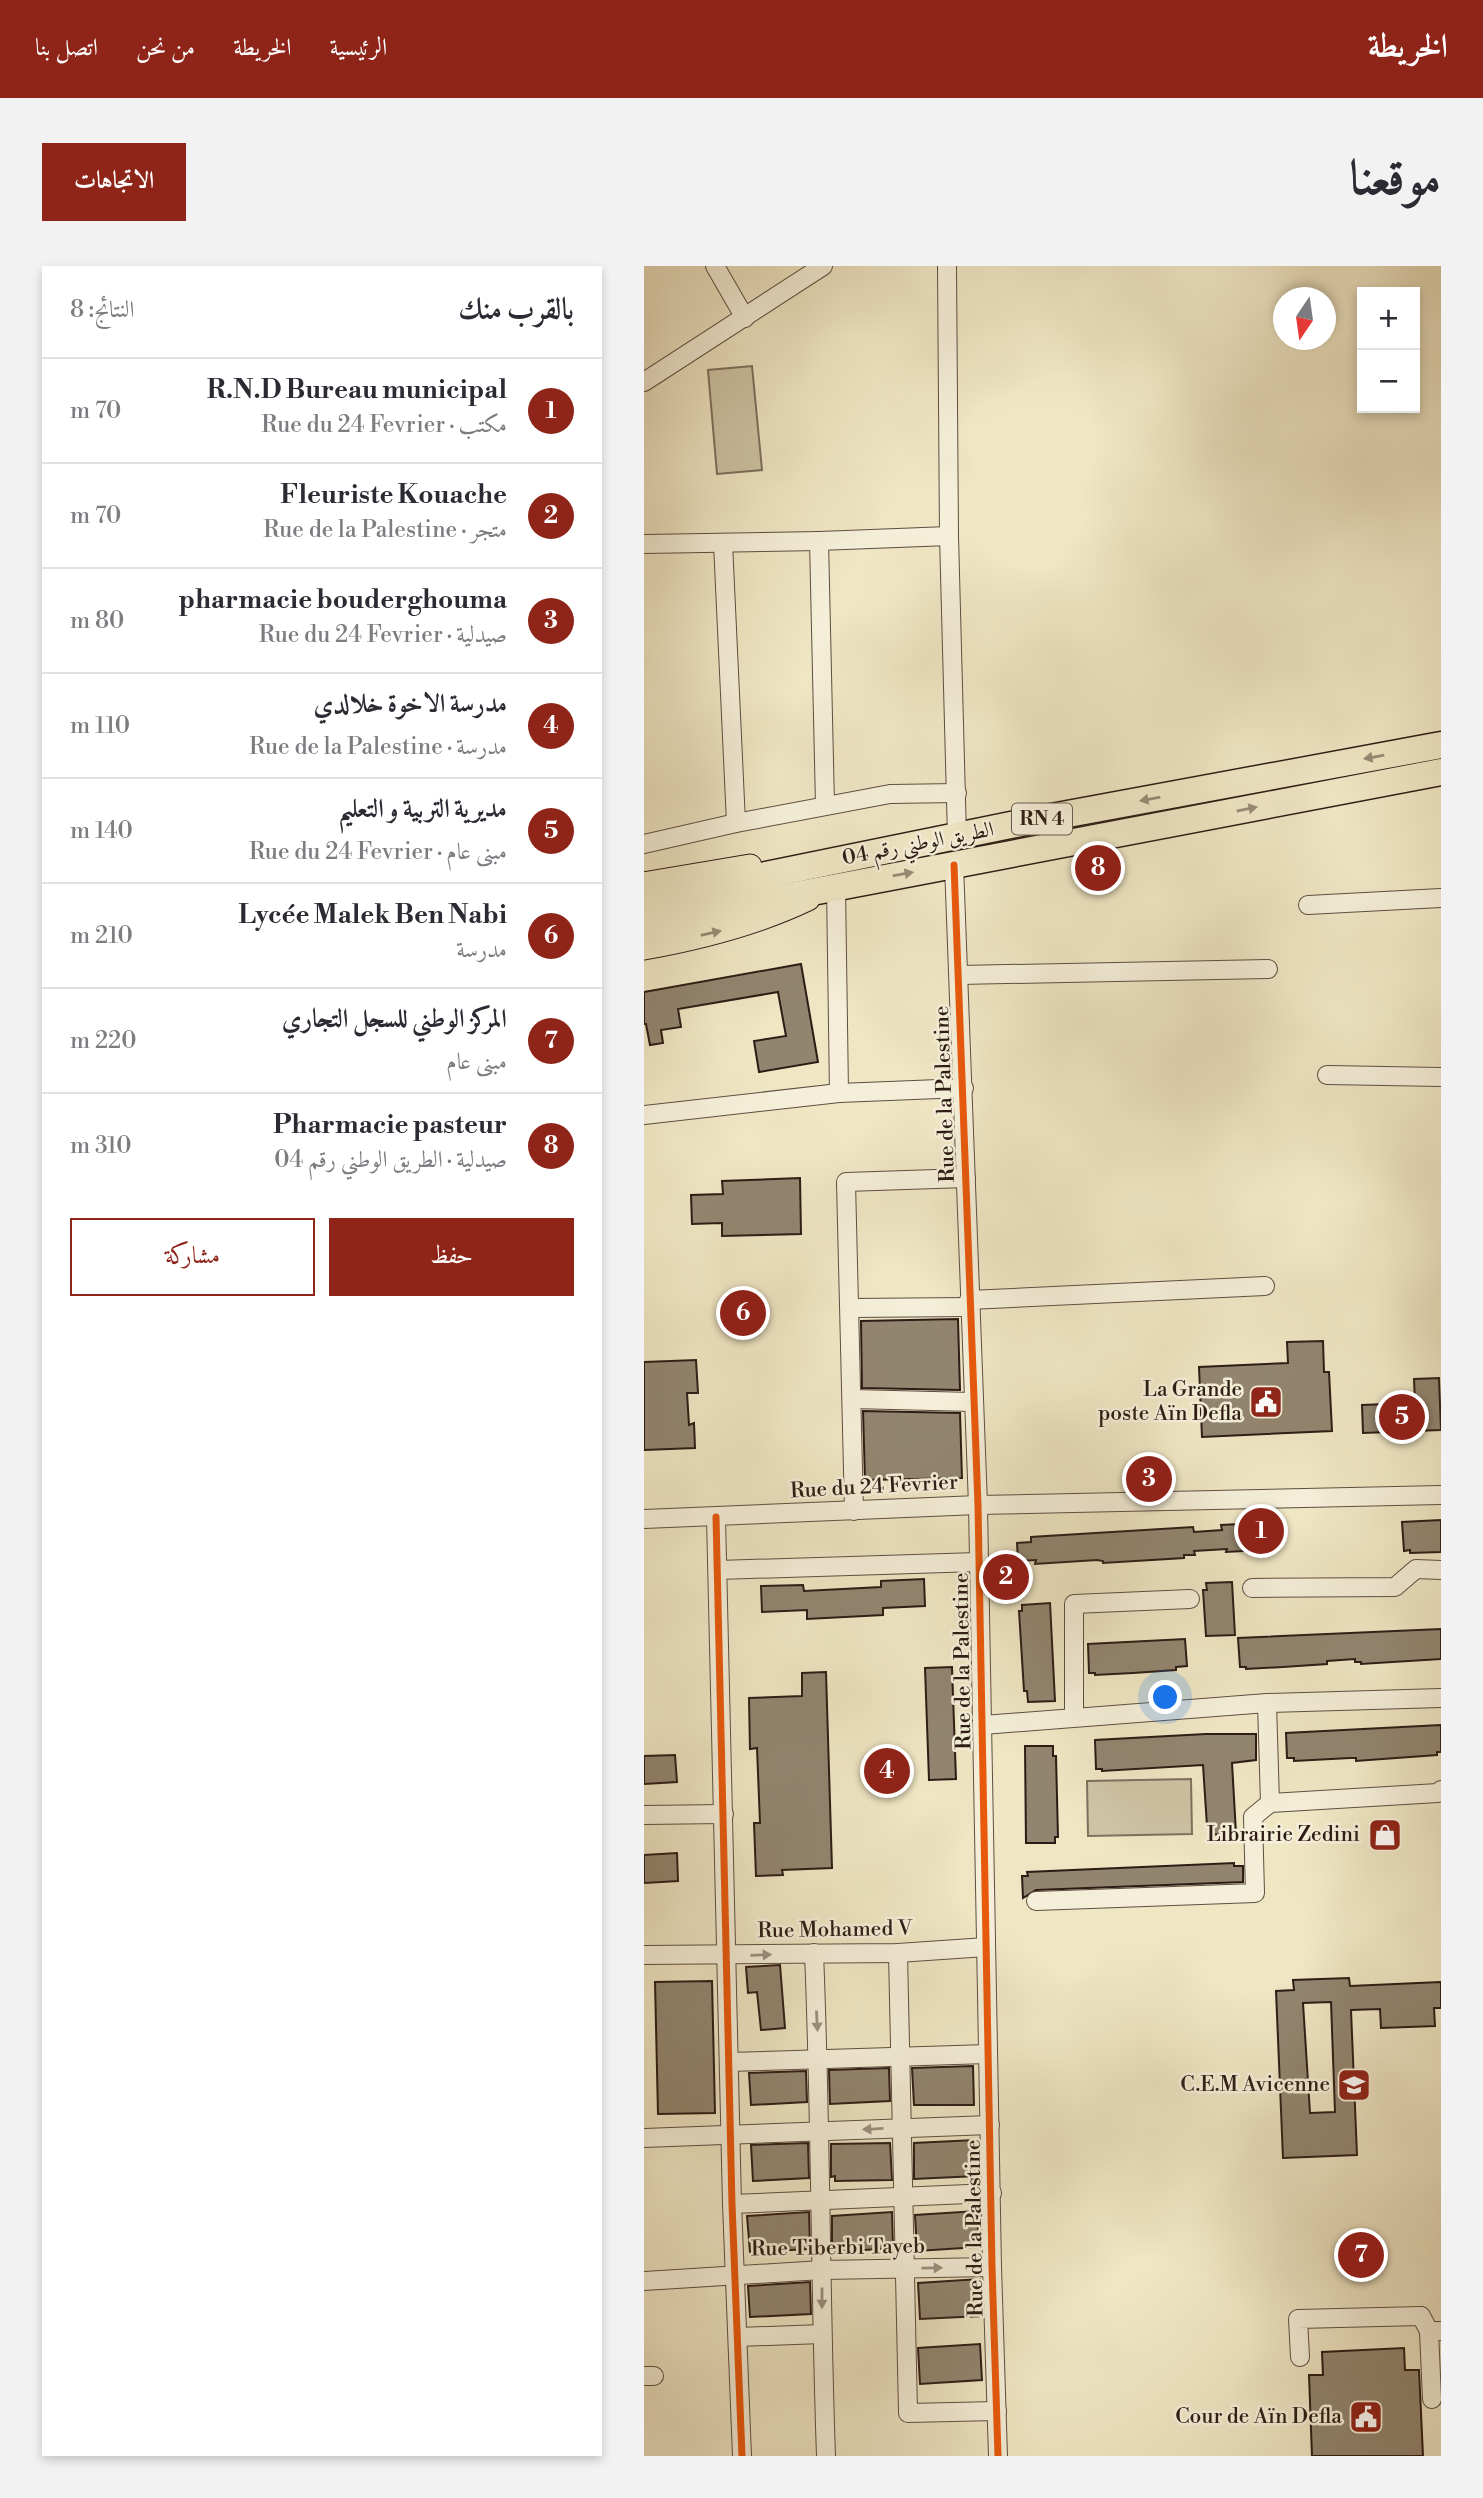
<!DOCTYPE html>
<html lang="ar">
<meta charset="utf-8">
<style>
body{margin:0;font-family:"Libre Bodoni",Amiri,serif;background:#f2f2f3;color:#2b2b33;direction:rtl}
.controls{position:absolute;right:21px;top:21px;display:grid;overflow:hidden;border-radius:0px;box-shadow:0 4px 10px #0003}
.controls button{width:63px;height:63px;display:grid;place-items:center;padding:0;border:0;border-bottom:2px solid #e1e1e2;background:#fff;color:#2b2b33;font:35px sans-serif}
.compass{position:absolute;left:629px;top:21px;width:63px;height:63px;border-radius:50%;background:#fff;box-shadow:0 4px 10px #0003;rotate:193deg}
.you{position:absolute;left:522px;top:1432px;width:24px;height:24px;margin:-18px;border:5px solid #fff;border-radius:50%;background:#1a73e8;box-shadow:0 0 0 10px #1a73e833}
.badge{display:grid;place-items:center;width:46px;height:46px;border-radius:50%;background:#8f2418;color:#fff;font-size:23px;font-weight:700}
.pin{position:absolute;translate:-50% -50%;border:4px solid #fff;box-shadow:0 2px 7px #0006}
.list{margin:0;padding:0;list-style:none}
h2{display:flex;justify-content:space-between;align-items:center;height:91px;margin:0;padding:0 28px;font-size:30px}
h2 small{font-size:23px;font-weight:400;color:#7c7c81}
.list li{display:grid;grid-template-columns:46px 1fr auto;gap:21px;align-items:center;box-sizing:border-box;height:105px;padding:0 28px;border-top:2px solid #e1e1e2}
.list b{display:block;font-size:26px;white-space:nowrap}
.list p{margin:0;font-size:23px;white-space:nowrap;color:#7c7c81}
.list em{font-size:23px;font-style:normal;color:#7c7c81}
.actions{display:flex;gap:14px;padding:21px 28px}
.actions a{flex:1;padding:16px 0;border:2px solid #8f2418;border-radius:0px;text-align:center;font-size:24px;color:#8f2418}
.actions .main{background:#8f2418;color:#fff}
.map{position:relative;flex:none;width:797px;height:2190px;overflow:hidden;direction:ltr;border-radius:0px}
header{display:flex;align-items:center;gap:42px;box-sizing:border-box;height:98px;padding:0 35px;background:#8f2418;color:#fff}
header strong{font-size:33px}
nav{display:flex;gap:38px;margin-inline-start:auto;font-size:24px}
.intro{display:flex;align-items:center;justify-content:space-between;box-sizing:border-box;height:168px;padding:0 42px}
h1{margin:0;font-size:49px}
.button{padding:18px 32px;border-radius:0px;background:#8f2418;color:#fff;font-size:24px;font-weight:700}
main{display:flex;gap:42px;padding:0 42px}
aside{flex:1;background:#fff;border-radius:0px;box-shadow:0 4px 10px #0003}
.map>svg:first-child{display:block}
</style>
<header>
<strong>الخريطة</strong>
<nav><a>الرئيسية</a><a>الخريطة</a><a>من نحن</a><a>اتصل بنا</a></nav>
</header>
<div class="intro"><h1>موقعنا</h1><a class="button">الاتجاهات</a></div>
<main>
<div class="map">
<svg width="797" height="2190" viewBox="0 0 797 2190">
<rect width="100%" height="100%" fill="#efe6c4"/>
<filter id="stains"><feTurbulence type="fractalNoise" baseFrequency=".00286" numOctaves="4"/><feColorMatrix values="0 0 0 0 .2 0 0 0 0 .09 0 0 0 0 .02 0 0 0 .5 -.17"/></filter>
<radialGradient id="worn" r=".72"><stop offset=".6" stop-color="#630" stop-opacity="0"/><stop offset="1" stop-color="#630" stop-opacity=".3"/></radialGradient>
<g fill="#cec4a6" stroke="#7e705e" stroke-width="2">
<path d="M 108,100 L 118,204 L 73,208 L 64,104 Z"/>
<path d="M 547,1513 L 548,1568 L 444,1570 L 443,1515 Z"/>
</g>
<g fill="#928570" stroke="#2d1c15" stroke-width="2" fill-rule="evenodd">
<path d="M 157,698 L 174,796 L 115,806 L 110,775 L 142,770 L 134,726 L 34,743 L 37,761 L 17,764 L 19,777 L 6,779 L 2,758 L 0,758 L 0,726 Z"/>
<path d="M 156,912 L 157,968 L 78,970 L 78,957 L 48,958 L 47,929 L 79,928 L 78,915 Z"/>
<path d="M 314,1053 L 316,1124 L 218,1122 L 217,1055 Z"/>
<path d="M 679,1075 L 680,1106 L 685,1106 L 688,1165 L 558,1171 L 555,1101 L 644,1097 L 643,1076 Z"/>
<path d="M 52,1094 L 54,1127 L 43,1127 L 45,1159 L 50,1157 L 51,1182 L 0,1184 L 0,1096 Z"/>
<path d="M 795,1112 L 797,1164 L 719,1167 L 718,1139 L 771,1137 L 770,1113 Z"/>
<path d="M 219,1145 L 316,1147 L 318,1212 L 221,1214 Z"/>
<path d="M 797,1254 L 797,1286 L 766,1287 L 766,1284 L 760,1285 L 758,1256 Z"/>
<path d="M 617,1257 L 617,1260 L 625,1259 L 626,1280 L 617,1281 L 618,1284 L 582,1286 L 583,1283 L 550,1285 L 551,1289 L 540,1289 L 540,1292 L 459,1297 L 459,1295 L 453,1294 L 391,1298 L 392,1294 L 374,1295 L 373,1277 L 387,1276 L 387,1271 L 549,1261 L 550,1266 L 578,1264 L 577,1259 Z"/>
<path d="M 280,1313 L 281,1340 L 239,1342 L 239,1349 L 163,1353 L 163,1344 L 118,1346 L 117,1320 L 159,1319 L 160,1325 L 237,1321 L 237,1315 Z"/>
<path d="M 588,1316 L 591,1369 L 562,1370 L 559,1324 L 563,1324 L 562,1317 Z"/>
<path d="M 406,1337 L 411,1435 L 384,1436 L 383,1425 L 380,1425 L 375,1345 L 378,1345 L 378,1339 Z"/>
<path d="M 797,1363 L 797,1393 L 717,1398 L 717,1396 L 711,1396 L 711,1393 L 683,1395 L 683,1398 L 639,1401 L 602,1403 L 602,1401 L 596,1401 L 594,1372 Z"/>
<path d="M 541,1373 L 543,1400 L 532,1401 L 532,1404 L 489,1407 L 451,1409 L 451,1407 L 445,1407 L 444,1378 Z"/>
<path d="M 308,1401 L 312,1513 L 285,1514 L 281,1402 Z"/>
<path d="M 182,1406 L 188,1602 L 138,1604 L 139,1609 L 112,1610 L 110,1557 L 116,1557 L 113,1482 L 106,1483 L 105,1432 L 158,1430 L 158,1407 Z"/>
<path d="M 797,1459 L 797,1486 L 793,1486 L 793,1489 L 712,1495 L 712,1492 L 706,1492 L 650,1495 L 650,1492 L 643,1492 L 642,1467 Z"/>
<path d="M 562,1468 L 612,1468 L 612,1494 L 588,1497 L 592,1567 L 565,1569 L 565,1560 L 563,1560 L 559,1499 L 458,1505 L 458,1503 L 452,1503 L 451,1474 Z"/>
<path d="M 381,1480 L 409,1480 L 409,1490 L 412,1490 L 414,1571 L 411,1571 L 411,1577 L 382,1577 Z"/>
<path d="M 31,1489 L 33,1516 L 0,1518 L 0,1490 Z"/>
<path d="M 33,1587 L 34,1615 L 0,1617 L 0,1589 Z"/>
<path d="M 590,1597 L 590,1600 L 599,1600 L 599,1616 L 392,1624 L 379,1632 L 378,1610 L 384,1610 L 383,1606 Z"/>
<path d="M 136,1699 L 141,1762 L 117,1764 L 113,1726 L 104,1727 L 102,1701 Z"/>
<path d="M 705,1712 L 706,1720 L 797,1716 L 797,1742 L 790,1742 L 791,1760 L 737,1762 L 736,1743 L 707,1744 L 713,1889 L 639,1892 L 632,1725 L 650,1724 L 649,1714 ZM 687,1736 L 691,1846 L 666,1847 L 659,1737 Z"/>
<path d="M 68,1715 L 71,1847 L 14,1848 L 11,1716 Z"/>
<path d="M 329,1800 L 330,1839 L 270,1839 L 268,1802 Z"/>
<path d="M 245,1802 L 246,1835 L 186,1838 L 185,1804 Z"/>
<path d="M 162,1805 L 163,1836 L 107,1839 L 105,1807 Z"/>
<path d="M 331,1874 L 333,1910 L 270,1913 L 270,1877 Z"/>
<path d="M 164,1877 L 165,1912 L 109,1915 L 107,1879 Z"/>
<path d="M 246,1877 L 248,1914 L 191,1915 L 191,1910 L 187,1911 L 187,1878 Z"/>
<path d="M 333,1945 L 335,1981 L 273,1985 L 271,1949 Z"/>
<path d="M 165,1946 L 166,1983 L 106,1986 L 103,1950 Z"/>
<path d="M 248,1946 L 249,1982 L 192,1986 L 191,1981 L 188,1981 L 188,1950 Z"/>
<path d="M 336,2013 L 338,2050 L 276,2053 L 274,2017 Z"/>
<path d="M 166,2016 L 167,2048 L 106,2051 L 104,2020 Z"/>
<path d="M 336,2078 L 338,2114 L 276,2118 L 274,2082 Z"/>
<path d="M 760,2082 L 761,2104 L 775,2104 L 779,2190 L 668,2190 L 665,2109 L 679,2109 L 678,2086 Z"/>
</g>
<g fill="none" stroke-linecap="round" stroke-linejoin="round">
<defs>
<g id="minor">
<path d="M 71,0 L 101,52"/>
<path d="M 303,0 L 305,270 L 313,571"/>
<path d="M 0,116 L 179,0"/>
<path d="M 175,275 L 181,539"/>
<path d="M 79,277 L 92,557"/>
<path d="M 0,278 L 175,275 L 305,270"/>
<path d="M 0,578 L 92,557 L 246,528 L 313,527"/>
<path d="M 310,599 L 334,1239 L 348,2001 L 354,2190"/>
<path d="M 192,620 L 195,827"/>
<path d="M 664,639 L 797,632"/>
<path d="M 315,709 L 624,703"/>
<path d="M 683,809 L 797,811"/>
<path d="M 0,849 L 195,827 L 320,822"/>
<path d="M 325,1034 L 621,1020"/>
<path d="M 206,1042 L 325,1041"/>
<path d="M 208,1133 L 329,1136"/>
<path d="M 210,1245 L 202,916 L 322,912"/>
<path d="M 72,1251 L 88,1938 L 98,2190"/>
<path d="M 0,1253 L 334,1239 L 797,1229"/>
<path d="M 74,1304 L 334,1296"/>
<path d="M 608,1322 L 751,1321 L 772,1303 L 797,1304"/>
<path d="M 430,1451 L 430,1338 L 546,1333"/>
<path d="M 339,1459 L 623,1437 L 797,1432"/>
<path d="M 626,1537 L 794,1527 L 797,1524"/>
<path d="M 0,1549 L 80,1548"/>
<path d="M 392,1635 L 611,1627 L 609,1551 L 626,1537 L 623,1437"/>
<path d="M 170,1687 C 177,1855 176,2022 182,2190"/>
<path d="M 254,1687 L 264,2147 L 353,2145"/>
<path d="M 0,1689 L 254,1687 L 342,1681"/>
<path d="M 85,1796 L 344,1788"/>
<path d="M 0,1872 L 346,1859"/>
<path d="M 88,1938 L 348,1927"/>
<path d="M 0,2015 L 178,2004 L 348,2001"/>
<path d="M 94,2071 L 178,2068"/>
<path d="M 656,2091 L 654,2053 L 777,2050 L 785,2065"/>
<path d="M 0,2110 L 10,2110"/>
<path d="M 788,2133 L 785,2065 L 797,2065"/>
</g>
<g id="major">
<path d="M 0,618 L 106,600"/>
<path d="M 0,682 C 56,672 112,658 164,633"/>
</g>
<g id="highway">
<path d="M 0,634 L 386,555 L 797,479"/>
<path d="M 0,658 L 797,506"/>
</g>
</defs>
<use href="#minor" stroke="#5e4e41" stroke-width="20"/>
<use href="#major" stroke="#2d1c15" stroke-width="25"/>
<use href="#highway" stroke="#2d1c15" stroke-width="29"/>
<use href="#minor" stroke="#f5efd9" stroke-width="18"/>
<use href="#major" stroke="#efe6c4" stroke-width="23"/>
<use href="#highway" stroke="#efe6c4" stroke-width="26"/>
<defs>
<g id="cycleway">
<path d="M 310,599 L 334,1239 L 348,2001 L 354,2190"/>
<path d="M 72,1251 L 88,1938 L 98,2190"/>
</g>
</defs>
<use href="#cycleway" stroke="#f5efd9" stroke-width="11"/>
<use href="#cycleway" stroke="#e8590c" stroke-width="7"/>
</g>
<defs><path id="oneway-solid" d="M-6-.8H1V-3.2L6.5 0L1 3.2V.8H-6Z" transform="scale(1.75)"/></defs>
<g fill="#988b75">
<use href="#oneway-solid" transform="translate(730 491) rotate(170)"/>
<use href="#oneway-solid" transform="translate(506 533) rotate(170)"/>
<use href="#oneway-solid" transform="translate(603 543) rotate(-11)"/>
<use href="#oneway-solid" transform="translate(259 608) rotate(-10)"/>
<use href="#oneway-solid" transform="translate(67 667) rotate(-13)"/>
</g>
<g fill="#9b9081">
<use href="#oneway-solid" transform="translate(117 1689) rotate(-2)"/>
<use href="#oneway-solid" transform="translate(173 1755) rotate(87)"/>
<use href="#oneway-solid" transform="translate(229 1863) rotate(177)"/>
<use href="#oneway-solid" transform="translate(288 2002) rotate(-1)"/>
<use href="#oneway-solid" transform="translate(178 2032) rotate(90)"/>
</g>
<defs>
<symbol id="civic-square" viewBox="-11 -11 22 22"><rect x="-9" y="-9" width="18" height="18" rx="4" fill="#8f2418" stroke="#f5efd9"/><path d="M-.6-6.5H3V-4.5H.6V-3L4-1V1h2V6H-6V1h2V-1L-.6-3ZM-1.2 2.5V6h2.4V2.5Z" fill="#fff"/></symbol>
<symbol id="shop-square" viewBox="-11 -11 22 22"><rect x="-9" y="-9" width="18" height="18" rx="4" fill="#8f2418" stroke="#f5efd9"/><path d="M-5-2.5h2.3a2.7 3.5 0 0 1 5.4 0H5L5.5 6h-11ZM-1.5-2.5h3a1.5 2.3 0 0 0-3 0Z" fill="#fff"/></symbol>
<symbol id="school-square" viewBox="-11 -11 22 22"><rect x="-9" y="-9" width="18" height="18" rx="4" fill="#8f2418" stroke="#f5efd9"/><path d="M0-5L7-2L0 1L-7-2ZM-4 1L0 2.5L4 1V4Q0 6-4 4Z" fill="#fff"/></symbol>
</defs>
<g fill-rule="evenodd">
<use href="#civic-square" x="603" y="1117" width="38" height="38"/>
<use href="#shop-square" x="722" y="1550" width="38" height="38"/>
<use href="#school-square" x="691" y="1800" width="38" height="38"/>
<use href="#civic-square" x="703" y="2132" width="38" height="38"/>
</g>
<g text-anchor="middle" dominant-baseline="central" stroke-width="5" stroke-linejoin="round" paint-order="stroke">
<rect fill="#f5efd9" stroke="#695b50" stroke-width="2" x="368" y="537.5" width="60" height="31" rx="5"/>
<g font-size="19" font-weight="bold" fill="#2d1c15">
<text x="398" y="553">RN 4</text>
</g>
<g font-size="21" fill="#2d1c15" stroke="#f5efd9">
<text transform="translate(274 578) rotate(-11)">الطريق الوطني رقم 04</text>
<text transform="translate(301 828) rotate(-92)">Rue de la Palestine</text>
<text transform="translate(230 1221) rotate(-3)">Rue du 24 Fevrier</text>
<text transform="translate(319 1395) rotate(-91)">Rue de la Palestine</text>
<text transform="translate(191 1664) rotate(-1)">Rue Mohamed V</text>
<text transform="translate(331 1962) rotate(-91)">Rue de la Palestine</text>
<text transform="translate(194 1982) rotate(-1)">Rue Tiberbi Tayeb</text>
</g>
<g font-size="21" fill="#2d1c15" stroke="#f5efd9" text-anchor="end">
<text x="598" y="1124">La Grande<tspan x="598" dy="24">poste Aïn Defla</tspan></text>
<text x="716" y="1569">Librairie Zedini</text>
<text x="686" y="1819">C.E.M Avicenne</text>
<text x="698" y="2151">Cour de Aïn Defla</text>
</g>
</g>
<rect width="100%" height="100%" filter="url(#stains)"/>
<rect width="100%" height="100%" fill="url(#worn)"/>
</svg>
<div class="controls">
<button>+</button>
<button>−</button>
</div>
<svg class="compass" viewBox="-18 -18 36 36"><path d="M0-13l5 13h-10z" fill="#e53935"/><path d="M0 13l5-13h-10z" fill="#7c7c81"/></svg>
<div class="you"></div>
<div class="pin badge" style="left:617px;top:1265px">1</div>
<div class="pin badge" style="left:362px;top:1311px">2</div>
<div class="pin badge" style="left:505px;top:1213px">3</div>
<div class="pin badge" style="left:243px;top:1505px">4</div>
<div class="pin badge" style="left:758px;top:1151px">5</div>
<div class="pin badge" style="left:99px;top:1047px">6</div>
<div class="pin badge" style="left:717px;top:1989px">7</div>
<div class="pin badge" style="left:454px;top:602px">8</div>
</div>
<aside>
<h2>بالقرب منك<small>النتائج: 8</small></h2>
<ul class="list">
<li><span class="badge">1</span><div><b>R.N.D Bureau municipal</b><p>مكتب · Rue du 24 Fevrier</p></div><em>70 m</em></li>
<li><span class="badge">2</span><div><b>Fleuriste Kouache</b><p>متجر · Rue de la Palestine</p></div><em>70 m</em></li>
<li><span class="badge">3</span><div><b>pharmacie bouderghouma</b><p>صيدلية · Rue du 24 Fevrier</p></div><em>80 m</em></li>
<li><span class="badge">4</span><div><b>مدرسة الاخوة خلالدي</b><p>مدرسة · Rue de la Palestine</p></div><em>110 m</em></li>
<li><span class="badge">5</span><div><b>مديرية التربية و التعليم</b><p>مبنى عام · Rue du 24 Fevrier</p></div><em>140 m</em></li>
<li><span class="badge">6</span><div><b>Lycée Malek Ben Nabi</b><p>مدرسة</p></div><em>210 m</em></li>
<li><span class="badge">7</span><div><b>المركز الوطني للسجل التجاري</b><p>مبنى عام</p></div><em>220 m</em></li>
<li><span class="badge">8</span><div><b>Pharmacie pasteur</b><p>صيدلية · الطريق الوطني رقم 04</p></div><em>310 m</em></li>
</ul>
<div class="actions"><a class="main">حفظ</a><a>مشاركة</a></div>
</aside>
</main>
